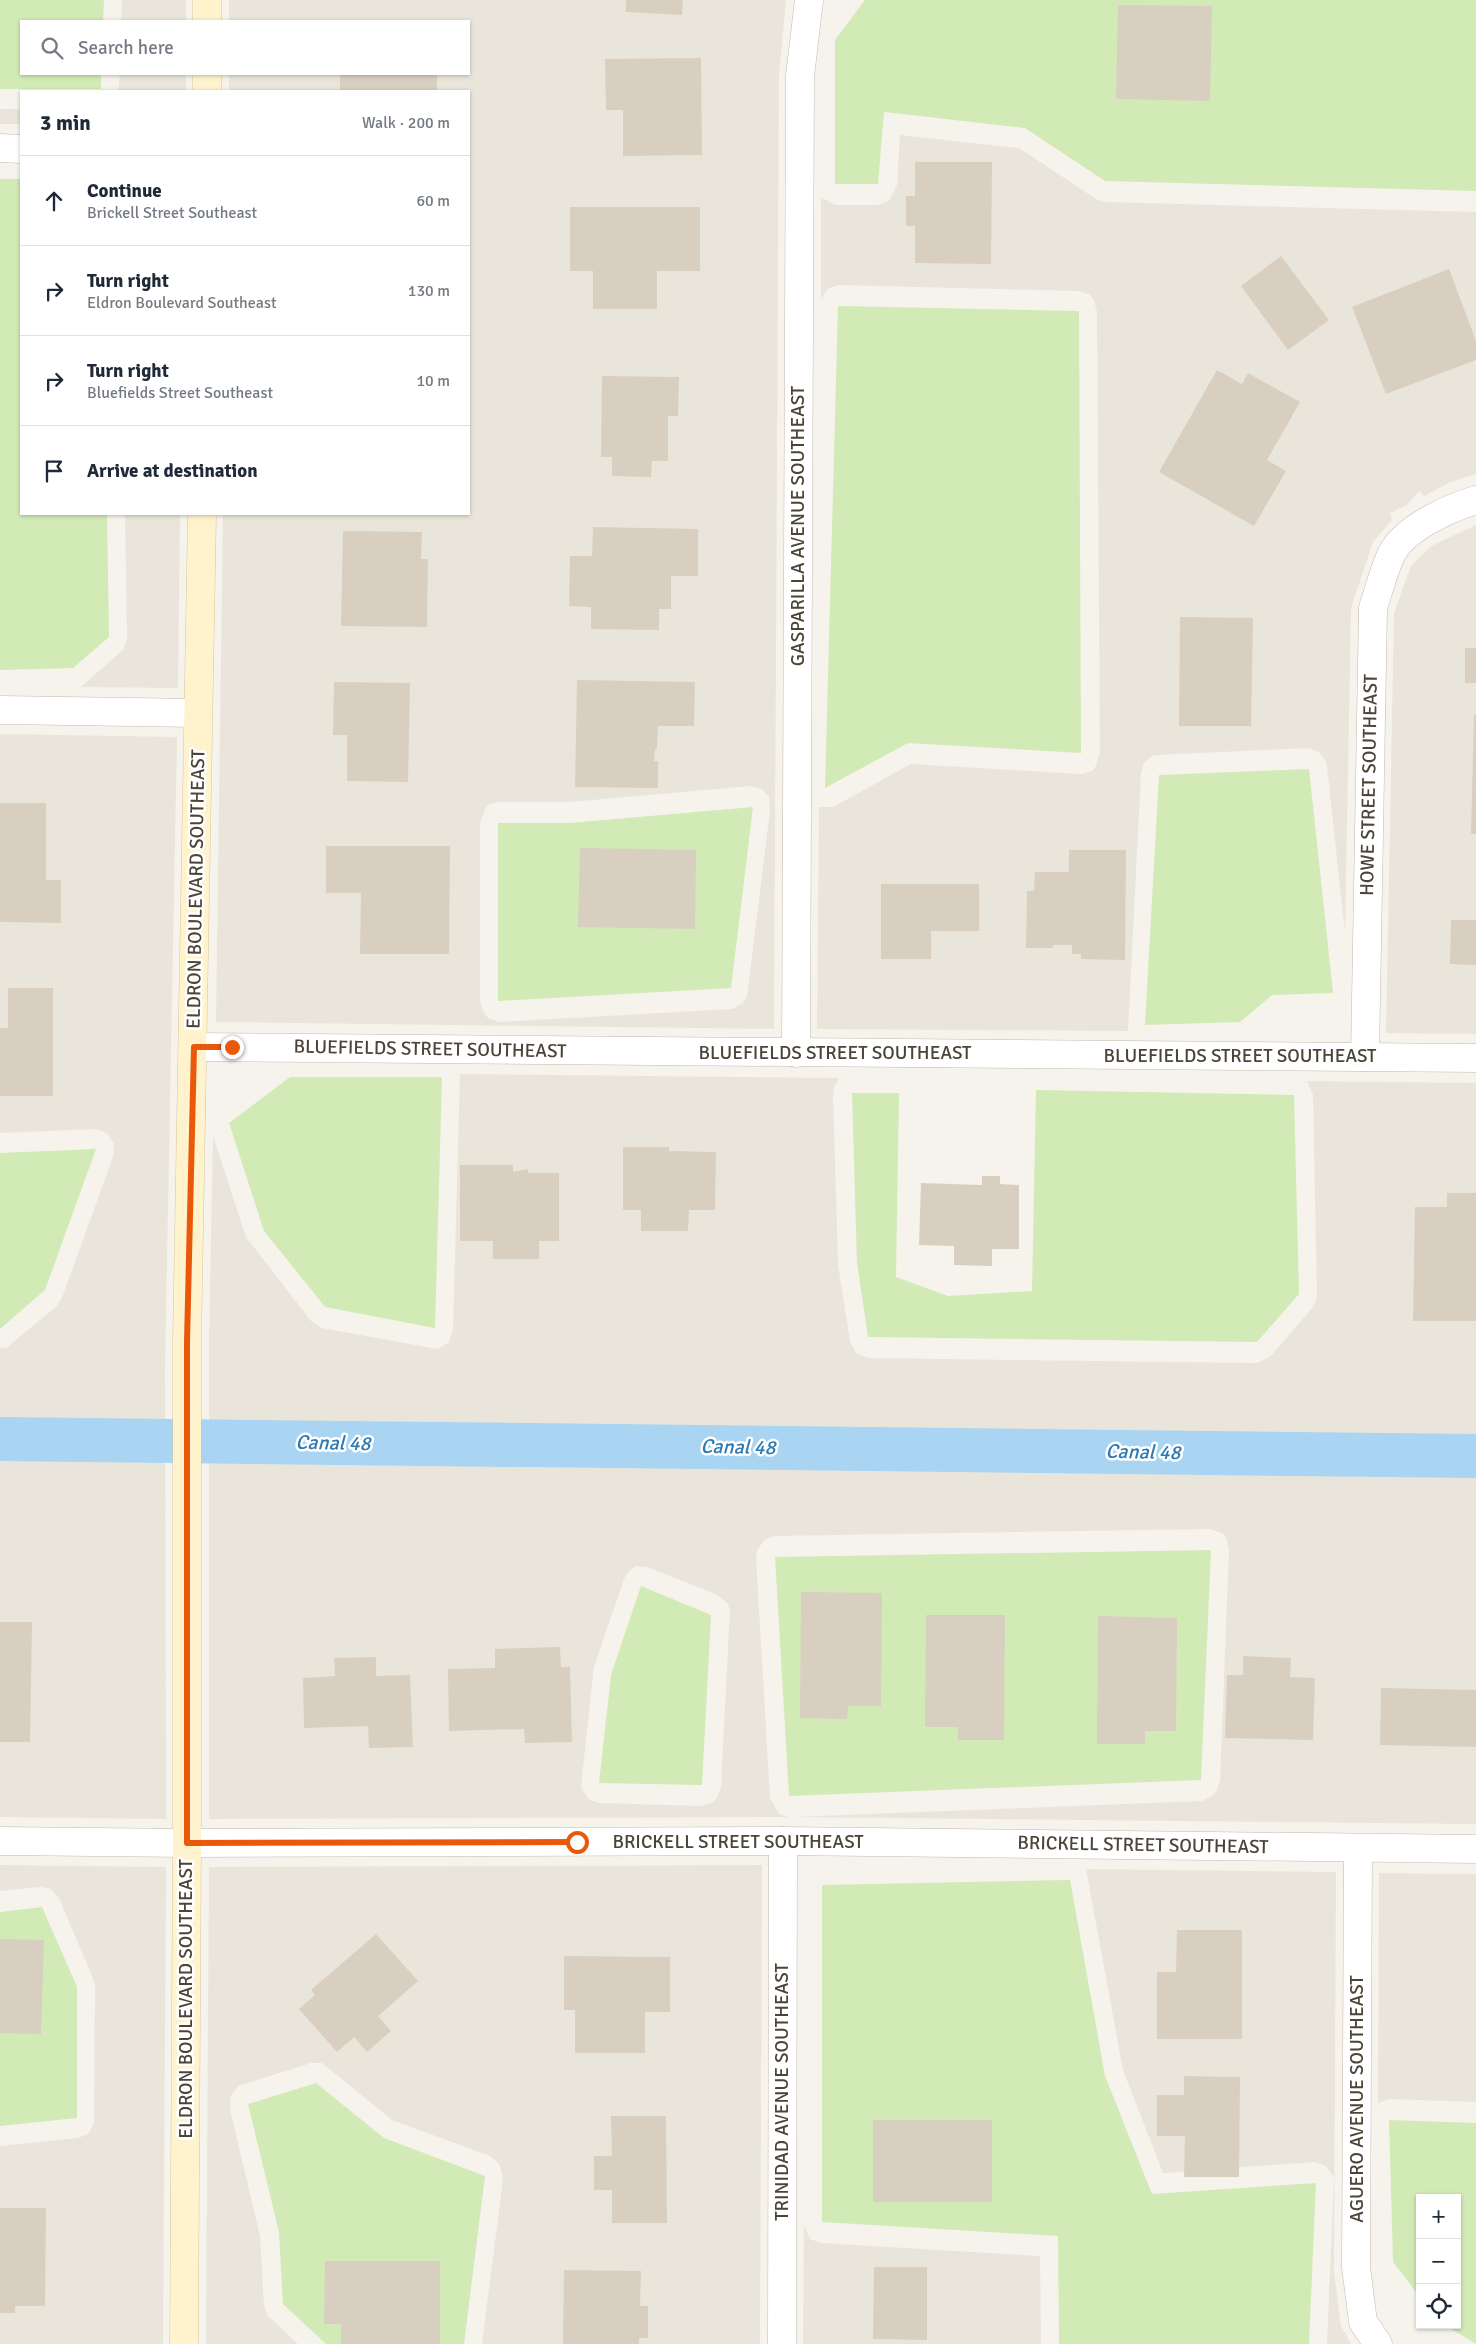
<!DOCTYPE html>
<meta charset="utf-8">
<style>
body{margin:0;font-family:Signika,sans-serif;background:#f6f6f7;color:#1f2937}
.controls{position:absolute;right:15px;bottom:15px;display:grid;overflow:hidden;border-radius:0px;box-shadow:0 1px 4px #0004}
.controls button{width:45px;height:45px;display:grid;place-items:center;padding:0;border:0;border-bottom:1px solid #e0e1e3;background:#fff;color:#1f2937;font:25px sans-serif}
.stop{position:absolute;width:15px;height:15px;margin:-11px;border:4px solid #ea580c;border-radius:50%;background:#fff}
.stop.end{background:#ea580c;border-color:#fff;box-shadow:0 1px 5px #0008}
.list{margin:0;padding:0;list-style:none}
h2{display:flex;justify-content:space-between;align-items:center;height:65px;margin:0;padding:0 20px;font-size:21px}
h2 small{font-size:16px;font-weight:400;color:#747a83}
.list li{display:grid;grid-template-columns:32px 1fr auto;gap:15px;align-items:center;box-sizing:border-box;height:90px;padding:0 20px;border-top:1px solid #e0e1e3}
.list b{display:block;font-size:19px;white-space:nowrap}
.list p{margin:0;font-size:16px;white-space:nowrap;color:#747a83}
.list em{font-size:16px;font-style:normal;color:#747a83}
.icon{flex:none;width:28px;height:28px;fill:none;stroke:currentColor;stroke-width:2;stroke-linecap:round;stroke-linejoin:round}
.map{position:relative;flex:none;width:1476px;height:2344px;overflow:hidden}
.search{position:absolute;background:#fff;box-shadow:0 1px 4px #0004;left:20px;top:20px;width:450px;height:55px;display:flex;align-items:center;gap:12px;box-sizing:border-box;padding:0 18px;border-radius:0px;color:#747a83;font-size:19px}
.panel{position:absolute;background:#fff;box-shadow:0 1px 4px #0004;left:20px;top:90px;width:450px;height:425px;border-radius:0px}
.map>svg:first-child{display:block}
</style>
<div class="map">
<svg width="1476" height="2344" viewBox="0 0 1476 2344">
<rect width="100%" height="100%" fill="#f6f3ec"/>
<g fill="#eae5da" fill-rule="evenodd">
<path d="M 122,0 L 186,0 L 186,21 L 121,21 Z"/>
<path d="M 229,0 L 786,0 L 779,74 L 774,1029 L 216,1022 L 223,514 L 469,514 L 469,91 L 229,91 L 229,74 L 469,74 L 469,21 L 229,21 ZM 751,786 L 762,789 L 769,797 L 770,810 L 747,997 L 743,1003 L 732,1009 L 499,1022 L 488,1018 L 484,1013 L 480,1001 L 480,823 L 487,805 L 498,802 L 570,802 Z"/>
<path d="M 120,74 L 186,74 L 186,91 L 118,91 Z"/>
<rect x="0" y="109" width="21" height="15"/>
<path d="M 900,135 L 1019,148 L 1096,199 L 1105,202 L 1476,212 L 1476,474 L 1451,482 L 1424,496 L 1419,491 L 1407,505 L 1390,513 L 1392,520 L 1373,542 L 1351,608 L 1345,932 L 1327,767 L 1326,761 L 1319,752 L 1309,748 L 1154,755 L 1144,762 L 1141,773 L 1128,1031 L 817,1029 L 819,807 L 833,807 L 911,764 L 1081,774 L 1092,771 L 1096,766 L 1100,753 L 1097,312 L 1094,300 L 1090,295 L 1079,291 L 838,285 L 828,289 L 821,299 L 821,197 L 835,205 L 878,205 L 889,201 L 897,185 Z"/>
<path d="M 125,514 L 180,514 L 178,688 L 81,687 L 124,649 L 127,637 Z"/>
<path d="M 1476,525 L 1476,1034 L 1386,1033 L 1394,613 L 1411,566 L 1431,546 Z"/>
<path d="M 0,734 L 177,737 L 165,1365 L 166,1819 L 0,1817 L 0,1348 L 6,1348 L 56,1307 L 62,1298 L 113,1157 L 114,1144 L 107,1133 L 96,1129 L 0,1133 Z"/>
<path d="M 460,1074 L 839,1078 L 834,1087 L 833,1094 L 838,1264 L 850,1341 L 856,1353 L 868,1358 L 1257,1363 L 1270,1357 L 1312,1308 L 1317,1298 L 1313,1095 L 1307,1081 L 1476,1083 L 1476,1824 L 793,1817 L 1202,1801 L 1212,1796 L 1216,1792 L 1220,1781 L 1229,1550 L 1226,1537 L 1222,1533 L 1210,1529 L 775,1536 L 764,1540 L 757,1551 L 756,1558 L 770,1798 L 779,1814 L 788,1817 L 209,1819 L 209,1341 L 213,1136 L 246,1237 L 311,1321 L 322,1328 L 438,1349 L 449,1342 L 453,1329 ZM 636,1566 L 647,1567 L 718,1595 L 727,1603 L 730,1609 L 721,1786 L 717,1798 L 713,1802 L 702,1806 L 599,1803 L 588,1799 L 581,1787 L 594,1667 L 624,1579 L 627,1573 Z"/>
<path d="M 0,1865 L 166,1867 L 163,2344 L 0,2344 L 0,2146 L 78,2138 L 88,2134 L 94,2124 L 95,1987 L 93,1978 L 59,1898 L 51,1889 L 40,1887 L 0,1891 Z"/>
<path d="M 762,1865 L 760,2344 L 482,2344 L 503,2179 L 500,2165 L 490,2156 L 392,2120 L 322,2063 L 311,2063 L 238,2086 L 231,2096 L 230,2109 L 260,2236 L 264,2306 L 268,2316 L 298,2344 L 206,2344 L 209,1867 Z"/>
<path d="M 1086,1869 L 1336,1872 L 1334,2271 L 1341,2326 L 1351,2344 L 1327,2344 L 1334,2177 L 1326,2166 L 1315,2162 L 1163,2173 L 1123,2070 Z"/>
<path d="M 1379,1873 L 1476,1874 L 1476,2102 L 1389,2099 L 1378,2103 Z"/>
<path d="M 804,2225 L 810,2239 L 821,2243 L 1040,2256 L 1041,2344 L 803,2344 Z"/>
</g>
<g fill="#d2eab5">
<path d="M 0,0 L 104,0 L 103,21 L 21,21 L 21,74 L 101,74 L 101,89 L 0,89 Z"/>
<path d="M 865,0 L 1476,0 L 1476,191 L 1105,181 L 1025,128 L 884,112 L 878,184 L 835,184 L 835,40 Z"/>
<path d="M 0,179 L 21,179 L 21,514 L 107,514 L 109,637 L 73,668 L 0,670 Z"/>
<path d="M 838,306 L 1079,311 L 1081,753 L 908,743 L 825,788 Z"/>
<path d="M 1309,769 L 1333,993 L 1272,995 L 1240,1022 L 1145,1025 L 1159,775 Z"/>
<path d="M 753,807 L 731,988 L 498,1001 L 498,823 L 570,823 Z"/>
<path d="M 290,1077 L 442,1077 L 435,1328 L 325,1307 L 264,1231 L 229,1123 Z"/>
<path d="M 1036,1090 L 1294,1095 L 1299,1294 L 1257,1342 L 868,1337 L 857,1263 L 852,1093 L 899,1093 L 896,1277 L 948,1296 L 1032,1291 Z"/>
<path d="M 96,1149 L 45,1290 L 0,1329 L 0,1153 Z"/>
<path d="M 1211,1550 L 1201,1780 L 789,1796 L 775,1557 Z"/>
<path d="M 641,1586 L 711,1615 L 702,1785 L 599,1783 L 611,1675 Z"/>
<path d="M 1070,1880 L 1105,2076 L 1152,2194 L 1316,2183 L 1309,2344 L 1059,2344 L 1058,2236 L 822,2222 L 822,1885 Z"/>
<path d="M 42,1907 L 77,1987 L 77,2118 L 0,2126 L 0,1912 Z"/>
<path d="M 316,2083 L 384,2138 L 485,2176 L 464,2344 L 326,2344 L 283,2304 L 279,2232 L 248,2104 Z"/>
<path d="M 1389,2120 L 1476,2123 L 1476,2344 L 1445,2325 L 1457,2325 L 1457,2198 L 1420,2198 L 1420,2297 L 1393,2262 Z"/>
</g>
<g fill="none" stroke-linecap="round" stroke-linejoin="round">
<path stroke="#a9d4f2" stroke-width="44" d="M 0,1439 L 1476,1456"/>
</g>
<g fill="#d8cfc1">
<path d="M 626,0 L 683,0 L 682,15 L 626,12 Z"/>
<path d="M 1118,5 L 1212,6 L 1210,101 L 1116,99 Z"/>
<path d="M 701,58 L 702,155 L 623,156 L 623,110 L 606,110 L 605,59 Z"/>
<rect x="340" y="74" width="97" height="17"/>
<path d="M 915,162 L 992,162 L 991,264 L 915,263 L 915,226 L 906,226 L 906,196 L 915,196 Z"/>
<path d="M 570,207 L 700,207 L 700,271 L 657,271 L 657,309 L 593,309 L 593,271 L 570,271 Z"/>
<path d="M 1281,256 L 1329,320 L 1288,350 L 1241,286 Z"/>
<path d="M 1449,269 L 1476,341 L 1476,360 L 1386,394 L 1352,307 Z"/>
<path d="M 1217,370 L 1242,384 L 1248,373 L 1300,402 L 1267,460 L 1286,471 L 1254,526 L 1159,472 Z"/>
<path d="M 602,376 L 679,377 L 678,416 L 668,416 L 668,461 L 652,461 L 651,477 L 612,476 L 612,457 L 601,457 Z"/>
<path d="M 593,527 L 698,529 L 698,576 L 671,576 L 671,609 L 659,609 L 659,630 L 591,629 L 591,607 L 569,606 L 570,556 L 592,556 Z"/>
<path d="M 343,531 L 422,532 L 421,559 L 428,559 L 427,627 L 341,626 Z"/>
<path d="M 1180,617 L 1253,618 L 1251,726 L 1179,726 Z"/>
<rect x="1465" y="648" width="11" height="35"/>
<path d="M 577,680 L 695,682 L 694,726 L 658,726 L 657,749 L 655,749 L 654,761 L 658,761 L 658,788 L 575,787 Z"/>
<path d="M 334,682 L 410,683 L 408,782 L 347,781 L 347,735 L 333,735 Z"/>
<path d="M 1474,715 L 1476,715 L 1476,834 L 1471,834 Z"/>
<path d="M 0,803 L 46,803 L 46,880 L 61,880 L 61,923 L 0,922 Z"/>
<path d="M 326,846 L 450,846 L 449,954 L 360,954 L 361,893 L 326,893 Z"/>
<path d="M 580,848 L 696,850 L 695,929 L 578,927 Z"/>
<path d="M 1069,850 L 1126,850 L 1125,960 L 1081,959 L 1081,954 L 1072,954 L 1072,945 L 1053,945 L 1053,948 L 1026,948 L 1027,891 L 1034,891 L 1035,872 L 1069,872 Z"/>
<path d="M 881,884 L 979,884 L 979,931 L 931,931 L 931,959 L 881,959 Z"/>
<path d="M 1451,920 L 1476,920 L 1476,965 L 1450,964 Z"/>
<path d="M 8,988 L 53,988 L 53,1096 L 0,1096 L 0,1028 L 8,1028 Z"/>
<path d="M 623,1147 L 669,1147 L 669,1151 L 716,1152 L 715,1210 L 689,1210 L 688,1231 L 641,1231 L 641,1210 L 623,1210 Z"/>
<path d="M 460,1165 L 513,1165 L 513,1172 L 527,1169 L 529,1173 L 559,1173 L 559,1241 L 539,1241 L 539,1259 L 493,1259 L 493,1241 L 460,1241 Z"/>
<path d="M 982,1176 L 1000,1176 L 1000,1184 L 1019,1185 L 1019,1249 L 992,1249 L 992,1266 L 954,1265 L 954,1246 L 919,1245 L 921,1183 L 982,1185 Z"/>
<path d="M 1447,1193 L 1476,1193 L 1476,1321 L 1413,1321 L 1415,1207 L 1447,1207 Z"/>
<path d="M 801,1592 L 882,1593 L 881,1706 L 848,1706 L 847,1719 L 800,1718 Z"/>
<path d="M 926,1615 L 1005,1615 L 1004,1740 L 958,1740 L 958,1727 L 925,1727 Z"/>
<path d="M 1098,1616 L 1177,1618 L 1176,1731 L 1145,1731 L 1145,1744 L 1097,1744 Z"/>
<path d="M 0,1622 L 32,1622 L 30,1742 L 0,1742 Z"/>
<path d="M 560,1647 L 561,1667 L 570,1667 L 572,1742 L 525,1743 L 524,1729 L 449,1731 L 448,1669 L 495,1668 L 495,1649 Z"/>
<path d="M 1243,1656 L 1291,1658 L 1290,1677 L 1315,1678 L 1313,1740 L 1225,1738 L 1227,1675 L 1243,1675 Z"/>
<path d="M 376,1657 L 376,1676 L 410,1675 L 413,1747 L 369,1748 L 368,1726 L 304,1728 L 303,1678 L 335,1676 L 334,1658 Z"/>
<path d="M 1381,1688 L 1476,1690 L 1476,1747 L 1380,1745 Z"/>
<path d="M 1177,1930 L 1242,1930 L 1242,2039 L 1157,2039 L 1157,1972 L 1176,1972 Z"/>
<path d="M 376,1934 L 418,1981 L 378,2016 L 391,2031 L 367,2052 L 354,2037 L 337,2052 L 299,2009 L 315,1995 L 311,1990 Z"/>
<path d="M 0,1939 L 44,1940 L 41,2034 L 0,2033 Z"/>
<path d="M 564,1956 L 670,1957 L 670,2012 L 645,2012 L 645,2053 L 575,2053 L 575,2010 L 564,2010 Z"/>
<path d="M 1184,2076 L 1240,2077 L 1239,2177 L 1184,2177 L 1185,2136 L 1157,2136 L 1157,2095 L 1184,2095 Z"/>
<path d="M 611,2116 L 666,2116 L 667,2223 L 612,2223 L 612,2190 L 594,2190 L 594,2156 L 612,2156 Z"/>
<rect x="873" y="2120" width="119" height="82"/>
<path d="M 0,2208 L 46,2208 L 45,2306 L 15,2306 L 15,2313 L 0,2313 Z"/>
<path d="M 325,2261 L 440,2261 L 440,2344 L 341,2344 L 341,2324 L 324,2324 Z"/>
<path d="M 874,2267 L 927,2267 L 927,2340 L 873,2339 Z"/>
<path d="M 564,2270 L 641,2271 L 640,2306 L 648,2306 L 648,2338 L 639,2338 L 639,2344 L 563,2344 Z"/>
</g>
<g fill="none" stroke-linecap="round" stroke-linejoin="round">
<defs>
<g id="street">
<path d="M 0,148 L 21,149"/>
<path d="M 0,710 L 198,713"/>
<path d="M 194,1047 L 1476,1058"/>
<path d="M 796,1053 L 800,76 L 809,0"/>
<path d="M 1365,1057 L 1373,608 C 1379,590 1384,569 1392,553 C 1406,527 1450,508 1476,500"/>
<path d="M 0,1841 L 187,1843 L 783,1841 L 1476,1849"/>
<path d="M 1358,1848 L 1356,2267 L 1363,2322 L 1378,2344"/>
<path d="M 782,2344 L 783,1841"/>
</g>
<g id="secondary">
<path d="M 207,21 L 207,0"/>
<path d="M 207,91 L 207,74"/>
<path d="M 184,2344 L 187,1843 L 187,1341 L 202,514"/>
</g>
</defs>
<use href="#street" stroke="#c2bbae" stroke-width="29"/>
<use href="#secondary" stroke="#d6c79b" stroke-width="29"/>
<use href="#street" stroke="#fff" stroke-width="28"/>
<use href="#secondary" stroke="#fff3cd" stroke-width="28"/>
</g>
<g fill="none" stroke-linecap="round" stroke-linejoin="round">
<path stroke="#ea580c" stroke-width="6" d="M 232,1047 L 194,1047 L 187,1342 L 187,1843 L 577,1842"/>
</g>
<g text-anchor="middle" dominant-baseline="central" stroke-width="5" stroke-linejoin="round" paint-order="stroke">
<g font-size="19" fill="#4b4439" stroke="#fff">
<text transform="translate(798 526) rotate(-90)">GASPARILLA AVENUE SOUTHEAST</text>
<text transform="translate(1369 785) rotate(-89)">HOWE STREET SOUTHEAST</text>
<text transform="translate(196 889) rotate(-89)">ELDRON BOULEVARD SOUTHEAST</text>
<text transform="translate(430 1049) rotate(1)">BLUEFIELDS STREET SOUTHEAST</text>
<text x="835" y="1053">BLUEFIELDS STREET SOUTHEAST</text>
<text x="1240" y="1056">BLUEFIELDS STREET SOUTHEAST</text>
<text x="738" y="1842">BRICKELL STREET SOUTHEAST</text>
<text transform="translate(1143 1845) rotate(1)">BRICKELL STREET SOUTHEAST</text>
<text transform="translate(186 1999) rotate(-90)">ELDRON BOULEVARD SOUTHEAST</text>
<text transform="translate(782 2092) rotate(-90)">TRINIDAD AVENUE SOUTHEAST</text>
<text transform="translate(1357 2099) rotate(-90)">AGUERO AVENUE SOUTHEAST</text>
</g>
<g font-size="20" font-style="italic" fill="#2e7ab2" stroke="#fff">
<text transform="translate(333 1443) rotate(1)">Canal 48</text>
<text transform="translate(738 1447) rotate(1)">Canal 48</text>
<text transform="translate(1143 1452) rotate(1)">Canal 48</text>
</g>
</g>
</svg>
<div class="controls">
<button>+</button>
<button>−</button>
<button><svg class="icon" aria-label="locate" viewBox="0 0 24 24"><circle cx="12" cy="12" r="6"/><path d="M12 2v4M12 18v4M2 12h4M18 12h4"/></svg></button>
</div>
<div class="stop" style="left:577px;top:1842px"></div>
<div class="stop end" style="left:232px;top:1047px"></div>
<div class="search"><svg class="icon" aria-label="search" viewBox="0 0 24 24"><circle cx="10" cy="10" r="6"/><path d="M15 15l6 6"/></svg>Search here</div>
<section class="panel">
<h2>3 min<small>Walk · 200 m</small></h2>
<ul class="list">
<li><svg class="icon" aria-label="ahead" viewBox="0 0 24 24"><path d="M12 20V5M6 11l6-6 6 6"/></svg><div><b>Continue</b><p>Brickell Street Southeast</p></div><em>60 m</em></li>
<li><svg class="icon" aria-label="right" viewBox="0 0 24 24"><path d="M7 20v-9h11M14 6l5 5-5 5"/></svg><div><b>Turn right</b><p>Eldron Boulevard Southeast</p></div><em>130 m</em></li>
<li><svg class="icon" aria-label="right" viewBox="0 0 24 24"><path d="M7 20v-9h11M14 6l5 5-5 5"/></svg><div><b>Turn right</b><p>Bluefields Street Southeast</p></div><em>10 m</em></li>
<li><svg class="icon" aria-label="arrive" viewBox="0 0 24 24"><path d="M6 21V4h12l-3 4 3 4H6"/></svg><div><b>Arrive at destination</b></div></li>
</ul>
</section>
</div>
